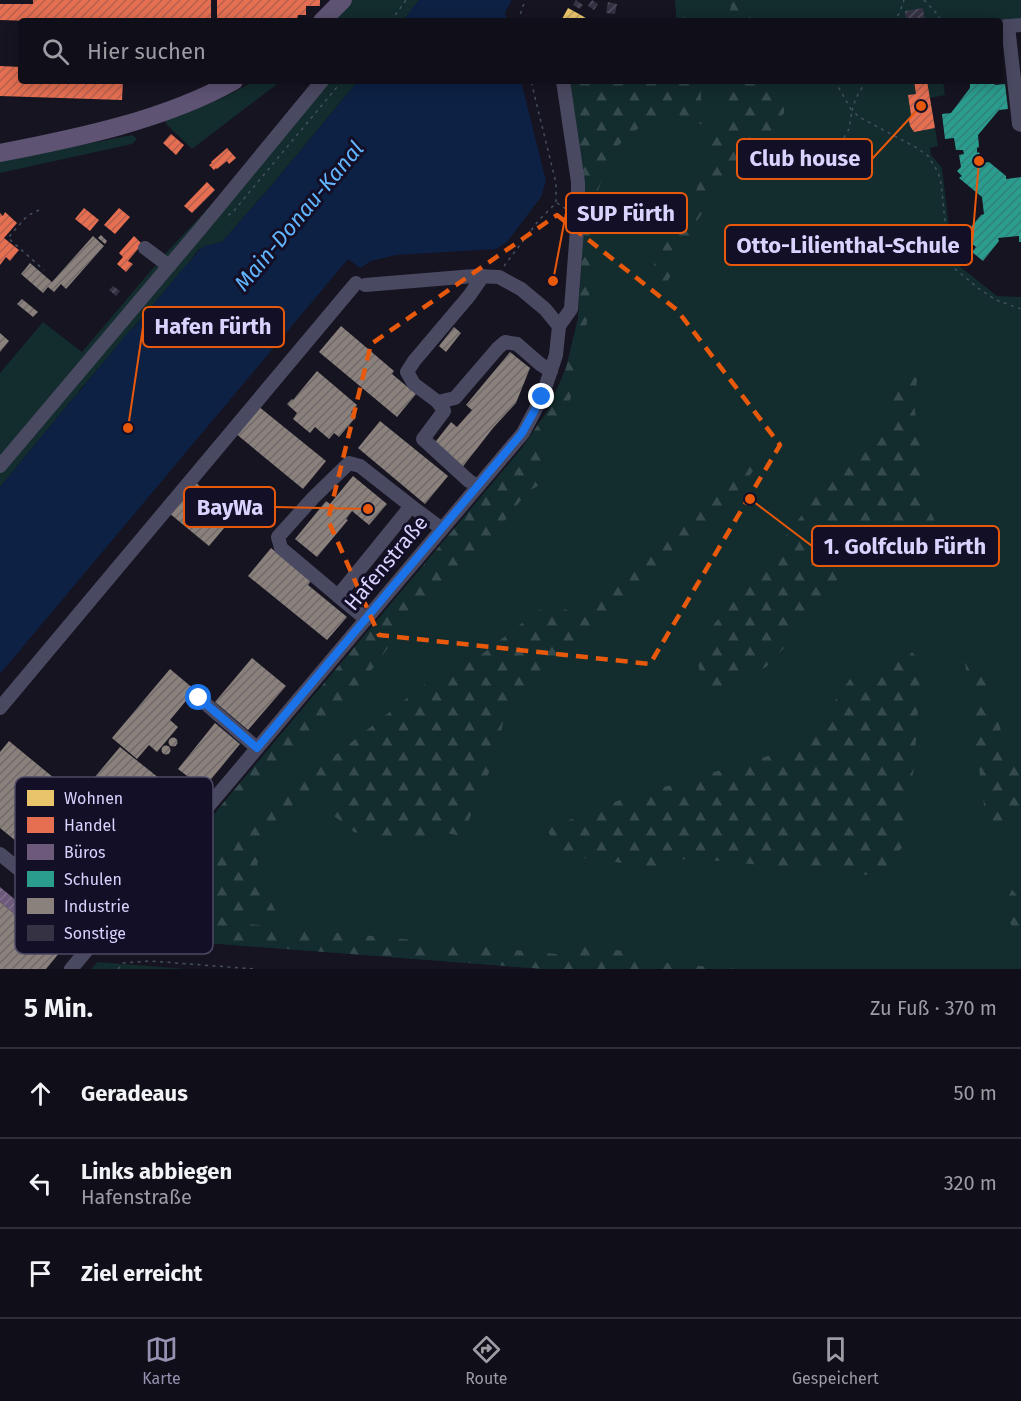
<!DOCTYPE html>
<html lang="de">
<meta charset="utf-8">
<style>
body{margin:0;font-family:"Fira Sans",sans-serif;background:#191822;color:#f1f3f6}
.stop{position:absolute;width:18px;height:18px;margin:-14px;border:4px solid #1a73e8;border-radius:50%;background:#fff}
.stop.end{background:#1a73e8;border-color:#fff;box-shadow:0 2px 6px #0008}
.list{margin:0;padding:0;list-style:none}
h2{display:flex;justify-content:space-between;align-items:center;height:78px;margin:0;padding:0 24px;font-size:26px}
h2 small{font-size:20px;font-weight:400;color:#9c9ca2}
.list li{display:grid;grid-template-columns:39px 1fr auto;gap:18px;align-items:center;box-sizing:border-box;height:90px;padding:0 24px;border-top:2px solid #302f38}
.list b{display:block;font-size:22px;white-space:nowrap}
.list p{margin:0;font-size:20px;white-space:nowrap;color:#9c9ca2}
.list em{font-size:20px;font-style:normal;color:#9c9ca2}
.icon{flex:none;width:33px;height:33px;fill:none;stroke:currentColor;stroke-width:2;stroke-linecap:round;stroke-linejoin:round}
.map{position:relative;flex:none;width:1021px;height:969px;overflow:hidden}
.search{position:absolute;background:#100f19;box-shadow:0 3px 15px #0003;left:18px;right:18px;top:18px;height:66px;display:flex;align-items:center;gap:15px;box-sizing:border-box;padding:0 21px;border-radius:6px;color:#9c9ca2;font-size:22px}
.sheet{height:348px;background:#100f19}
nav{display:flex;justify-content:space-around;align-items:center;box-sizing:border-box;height:84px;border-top:2px solid #302f38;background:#100f19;font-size:16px;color:#9c9ca2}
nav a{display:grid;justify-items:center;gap:3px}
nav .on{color:#9591b1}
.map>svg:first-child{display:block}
</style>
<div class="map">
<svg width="1021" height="969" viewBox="0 0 1021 969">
<defs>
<pattern id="forest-firs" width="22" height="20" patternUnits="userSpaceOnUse" patternTransform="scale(1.5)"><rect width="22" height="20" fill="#132c2d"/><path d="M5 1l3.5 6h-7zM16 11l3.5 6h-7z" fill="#354a4c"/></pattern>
<pattern id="homes-hatch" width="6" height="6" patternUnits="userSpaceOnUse" patternTransform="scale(1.5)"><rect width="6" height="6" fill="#e9c46a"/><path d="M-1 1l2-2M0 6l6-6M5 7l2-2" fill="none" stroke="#bfa362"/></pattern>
<pattern id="shops-hatch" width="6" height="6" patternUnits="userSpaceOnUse" patternTransform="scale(1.5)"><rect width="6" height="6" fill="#e76f51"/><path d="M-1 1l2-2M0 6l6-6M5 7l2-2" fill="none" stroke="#b56150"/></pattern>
<pattern id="offices-hatch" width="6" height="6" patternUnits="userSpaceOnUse" patternTransform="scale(1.5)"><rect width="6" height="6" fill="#6d597a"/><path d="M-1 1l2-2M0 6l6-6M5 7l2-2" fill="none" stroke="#81708e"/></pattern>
<pattern id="schools-hatch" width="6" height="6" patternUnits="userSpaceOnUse" patternTransform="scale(1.5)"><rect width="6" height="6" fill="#2a9d8f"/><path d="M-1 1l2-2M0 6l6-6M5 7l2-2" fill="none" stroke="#31817b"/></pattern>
<pattern id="industry-hatch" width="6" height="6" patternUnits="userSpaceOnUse" patternTransform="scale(1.5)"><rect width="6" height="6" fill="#8a817c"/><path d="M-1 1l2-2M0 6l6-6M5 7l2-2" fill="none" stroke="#706a6b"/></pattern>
<pattern id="building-hatch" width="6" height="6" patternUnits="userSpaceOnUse" patternTransform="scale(1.5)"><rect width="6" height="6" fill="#343243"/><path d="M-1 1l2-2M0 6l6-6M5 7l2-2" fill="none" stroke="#514f5f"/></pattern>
</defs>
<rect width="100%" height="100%" fill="#161421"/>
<g fill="#132c2d">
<path d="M 343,0 L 419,0 L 403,21 L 322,21 Z"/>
<path d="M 675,0 L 1021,0 L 1021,25 L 1000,21 L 677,21 Z"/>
<path d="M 255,81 L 281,81 L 192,149 L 167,125 L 165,121 C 196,110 226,97 255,81 Z"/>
<path d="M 317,81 L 358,81 L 272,185 L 222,242 L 205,246 L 198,250 L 188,264 L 79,391 L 78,395 L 76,395 L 0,487 L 0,373 L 43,322 L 82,352 L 165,254 L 226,189 Z"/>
<path d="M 569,81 L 943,81 L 945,95 L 930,98 L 938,146 L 930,148 L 931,155 L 942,168 L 953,261 L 997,296 L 1021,297 L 1021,969 L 545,969 L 118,936 L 219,808 L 522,448 L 548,410 L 566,368 L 578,319 L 585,207 L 569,87 Z"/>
<path d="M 132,135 L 137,139 L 132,144 L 0,173 L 0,161 Z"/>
<path d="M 98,962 L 186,969 L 91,969 Z"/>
</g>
<g fill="url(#forest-firs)">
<path d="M 675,0 L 688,0 L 686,21 L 677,21 Z"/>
<path d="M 732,0 L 755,0 L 753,21 L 728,21 Z"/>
<path d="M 569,81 L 700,81 L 702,113 L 714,117 L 711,123 L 699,124 L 691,119 L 676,114 L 642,125 L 614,149 L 597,193 L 604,215 L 592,252 L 588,317 L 579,361 L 581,373 L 568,404 L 547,443 L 544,453 L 550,466 L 544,483 L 528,491 L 489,541 L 393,641 L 347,703 L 278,763 L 234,809 L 219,808 L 522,448 L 548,410 L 566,368 L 578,319 L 585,207 L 569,87 Z"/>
<path d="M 723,81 L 760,81 L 784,99 L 784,113 L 756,153 L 714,195 L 697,221 L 686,253 L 664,286 L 650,280 L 663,232 L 694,206 L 695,194 L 714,135 L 722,124 Z"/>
<path d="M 913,356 L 919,364 L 914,404 L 929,509 L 958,569 L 940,572 L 931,541 L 906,538 L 874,548 L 844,570 L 801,630 L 766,667 L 706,695 L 698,664 L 714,624 L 752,581 L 848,454 L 891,418 L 887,394 Z"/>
<path d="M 746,456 L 754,470 L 695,543 L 518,696 L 505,713 L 496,756 L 462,836 L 446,833 L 387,840 L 354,832 L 334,816 L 317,783 L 263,832 L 256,872 L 276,912 L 239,914 L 249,924 L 566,955 L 580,944 L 629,952 L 666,963 L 735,969 L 545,969 L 118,936 L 213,814 L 216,826 L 206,831 L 204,848 L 211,858 L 247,825 L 435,676 L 473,661 L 547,604 L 577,613 Z"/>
<path d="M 911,651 L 921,662 L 914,769 L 908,795 L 906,843 L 878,876 L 687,858 L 661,868 L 560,855 L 547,829 L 617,801 L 778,753 L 820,722 L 850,679 L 873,683 Z"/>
<path d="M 979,656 L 1004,741 L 1021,768 L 1021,810 L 1005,832 L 985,813 L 965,662 Z"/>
<path d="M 1011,888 L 1021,901 L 1021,947 L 998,895 Z"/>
</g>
<g fill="#0d2144">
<path d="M 419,0 L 512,0 L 505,12 L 507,21 L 403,21 Z"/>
<path d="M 358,81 L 521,81 L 546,181 L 541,197 L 507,242 L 496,249 L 396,255 L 371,261 L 360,268 L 348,259 L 0,674 L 0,487 L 76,395 L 78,395 L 79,392 L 131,329 L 133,329 L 186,265 L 188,264 L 200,249 L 205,246 L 222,242 L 272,185 Z"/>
</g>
<path fill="url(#homes-hatch)" d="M 568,8 L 579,14 L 591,21 L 566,21 L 562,19 Z"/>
<g fill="url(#shops-hatch)">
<path d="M 33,0 L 211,0 L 211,21 L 32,21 L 0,20 L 0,4 L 33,4 Z"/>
<path d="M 217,0 L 320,0 L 320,6 L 306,6 L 306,15 L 298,15 L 297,21 L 217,21 Z"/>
<path d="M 0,66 L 21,67 L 21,81 L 123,81 L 122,100 L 0,96 Z"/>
<path d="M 914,81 L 927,81 L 935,128 L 914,132 L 910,126 L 909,121 L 911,115 L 908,95 L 916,94 Z"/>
<path d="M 171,134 L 184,145 L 176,155 L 163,143 Z"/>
<path d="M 227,148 L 236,158 L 229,164 L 227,161 L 217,169 L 216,168 L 214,170 L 209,165 L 212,163 L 211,162 Z"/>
<path d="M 207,182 L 215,190 L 192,213 L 184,206 Z"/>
<path d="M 84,208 L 99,220 L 90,231 L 75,219 Z"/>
<path d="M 119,208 L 130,217 L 115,234 L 104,225 Z"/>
<path d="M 5,212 L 17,223 L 4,238 L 19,250 L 10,261 L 6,257 L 0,265 L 0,213 L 3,216 Z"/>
<path d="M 134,236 L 142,244 L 128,261 L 133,264 L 126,272 L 117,264 L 123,257 L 119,253 Z"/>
</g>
<path fill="url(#offices-hatch)" d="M 0,887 L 43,923 L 36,932 L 0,902 Z"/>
<path fill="url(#schools-hatch)" d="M 970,81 L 994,81 L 995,85 L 1005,84 L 1008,109 L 999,110 L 978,135 L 979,147 L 977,148 L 977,153 L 979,152 L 981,160 L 984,163 L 989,162 L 1006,176 L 1006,179 L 1021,177 L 1021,242 L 1019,242 L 1019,236 L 998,238 L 999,241 L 983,261 L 972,252 L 976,247 L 968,240 L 970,238 L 965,234 L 981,215 L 984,214 L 982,197 L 959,178 L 962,176 L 957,171 L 961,167 L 959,155 L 964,154 L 963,150 L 956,150 L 954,138 L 945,139 L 942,114 L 951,113 L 970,88 Z"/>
<g fill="url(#industry-hatch)">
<path d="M 101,235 L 107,241 L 105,244 L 98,238 Z"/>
<path d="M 93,236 L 104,246 L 66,289 L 61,284 L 54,292 L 48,287 L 43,293 L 21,274 L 30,263 L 52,282 Z"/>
<path d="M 22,299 L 38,312 L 33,317 L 17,304 Z"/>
<path d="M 341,326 L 394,371 L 392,374 L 416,394 L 397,417 L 319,352 Z"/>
<path d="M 454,327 L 461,333 L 446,352 L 439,346 Z"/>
<path d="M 0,333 L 9,341 L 0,352 Z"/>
<path d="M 510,352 L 530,368 L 516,403 L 493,428 L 461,469 L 433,445 L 451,422 L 457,427 L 472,410 L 466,405 Z"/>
<path d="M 317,371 L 357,405 L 351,412 L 356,417 L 339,437 L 334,433 L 329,439 L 315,427 L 310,433 L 293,419 L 297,413 L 287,404 L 292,399 L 293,400 Z"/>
<path d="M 258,406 L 326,461 L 303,489 L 235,433 Z"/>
<path d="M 380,421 L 448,476 L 425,504 L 358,448 Z"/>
<path d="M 353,476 L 387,504 L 369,525 L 352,511 L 346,519 L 348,520 L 317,557 L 295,539 L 326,501 L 330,504 Z"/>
<path d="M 195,482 L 235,515 L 209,546 L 169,513 Z"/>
<path d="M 271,548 L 311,581 L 308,585 L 347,617 L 327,640 L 248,576 Z"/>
<path d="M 252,658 L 286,686 L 248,730 L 215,702 Z"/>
<path d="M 170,669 L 195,690 L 170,720 L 178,727 L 157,752 L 149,745 L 137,759 L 112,738 Z"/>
<path d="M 215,723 L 240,744 L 203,789 L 201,787 L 197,793 L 187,784 L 191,779 L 178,769 Z"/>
<circle cx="173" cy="742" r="4.5"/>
<path d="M 9,741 L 144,852 L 98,908 L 0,828 L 0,752 Z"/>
<circle cx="166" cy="750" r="4.5"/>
<path d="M 120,747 L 189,802 L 156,840 L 89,784 Z"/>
<path d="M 0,902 L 60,952 L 46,969 L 0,969 Z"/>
</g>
<g fill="url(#building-hatch)">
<path d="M 576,0 L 583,5 L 580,9 L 573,5 Z"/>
<path d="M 592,0 L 598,4 L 594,10 L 588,6 Z"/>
<path d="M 608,2 L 617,4 L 615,14 L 606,13 Z"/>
<path d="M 923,8 L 925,21 L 906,21 L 905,11 Z"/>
<path d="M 670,18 L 671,21 L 655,21 L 655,19 Z"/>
<path d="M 113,286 L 120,291 L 116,296 L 109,290 Z"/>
</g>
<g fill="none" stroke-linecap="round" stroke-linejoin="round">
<g stroke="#44505f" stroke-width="1.5" stroke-dasharray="3 4.5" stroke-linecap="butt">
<path d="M 924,0 L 939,16 L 939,21"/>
<path d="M 391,21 L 406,0"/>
<path d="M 518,21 L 523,6 L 526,0"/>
<path d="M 892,21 L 899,14 L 904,0"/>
<path d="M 835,81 L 852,111 L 849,129 L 835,153"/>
<path d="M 866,81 L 856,98 L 852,111 L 861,118 L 917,148 L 928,156 L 938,172 L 941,183 L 949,259 L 954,268 L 978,288 L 996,300 L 1021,309"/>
<path d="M 249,84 L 255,81"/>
<path d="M 557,203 L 566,209"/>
<path d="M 39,210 L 27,216 L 8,238 L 44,270"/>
<path d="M 228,215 L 232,213 L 342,81"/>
<path d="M 504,266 L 539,220 L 556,203 L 556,183 L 531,81"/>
<path d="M 118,969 L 123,963 L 150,961 L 255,969"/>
</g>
<g stroke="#4a4962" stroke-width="14">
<path d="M 1008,26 L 1019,124 L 1021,125"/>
<path d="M 1000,27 L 1021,25"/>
<path d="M 145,248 L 169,266"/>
<path d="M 483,276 L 469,296 L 414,361 L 407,372 L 414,384 L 438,402 L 455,398 L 498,348 L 505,342 L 517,344 L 540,364 L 551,371"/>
<path d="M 559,326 L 571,309 L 578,216 L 578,182 L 563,81"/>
<path d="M 438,402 L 444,411 L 423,439 L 469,481 L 478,486"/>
<path d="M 0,466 L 201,228 L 322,81"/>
<path d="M 338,596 L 281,548 L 278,537 L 313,498 L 349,463 L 360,466 L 411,506"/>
<path d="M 366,619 L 338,596 L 411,506 L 442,529"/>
<path d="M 199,698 L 257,748"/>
<path d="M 0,708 L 356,283"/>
<path d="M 0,854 L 99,935"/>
<path d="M 71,969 L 523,433 L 542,397 L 556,355 L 559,326 L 545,309 L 521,289 L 499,277 L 474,276 L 365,285"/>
</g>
<g stroke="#5e5373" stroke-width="18">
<path d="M 322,21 L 343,0"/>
<path d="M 0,153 C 77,138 165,120 234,81"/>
</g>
</g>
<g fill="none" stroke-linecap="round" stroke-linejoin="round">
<path stroke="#1a73e8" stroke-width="8" d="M 199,698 L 257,748 L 522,433 L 542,397"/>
</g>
<path fill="none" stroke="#e8590c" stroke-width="4.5" stroke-dasharray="12 8" stroke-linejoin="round" d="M 557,215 L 677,310 L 780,445 L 650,664 L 379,635 L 328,520 L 371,344 Z"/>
<g text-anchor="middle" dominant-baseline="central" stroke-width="6" stroke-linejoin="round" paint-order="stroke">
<g font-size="21" fill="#d9d4ff" stroke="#130f26">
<text transform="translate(386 563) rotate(-50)">Hafenstraße</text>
</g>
<g font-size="22" font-style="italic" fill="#62b6ff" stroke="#130f26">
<text transform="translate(299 216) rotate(-50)">Main-Donau-Kanal</text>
</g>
</g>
<rect x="15" y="777" width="198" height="177" rx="9" fill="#130f26" stroke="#4e4a67" stroke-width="1.5"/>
<rect x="27" y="790" width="27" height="16" fill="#e9c46a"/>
<rect x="27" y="817" width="27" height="16" fill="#e76f51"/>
<rect x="27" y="844" width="27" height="16" fill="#6d597a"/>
<rect x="27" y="871" width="27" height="16" fill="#2a9d8f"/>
<rect x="27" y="898" width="27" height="16" fill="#8a817c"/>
<rect x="27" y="925" width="27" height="16" fill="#343243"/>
<g font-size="16" fill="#d9d4ff">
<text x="64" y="804">Wohnen</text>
<text x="64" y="831">Handel</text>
<text x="64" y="858">Büros</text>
<text x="64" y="885">Schulen</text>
<text x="64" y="912">Industrie</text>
<text x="64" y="939">Sonstige</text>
</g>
<path fill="none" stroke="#e8590c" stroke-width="2" d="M921 106L872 159M553 281L566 213M979 161L972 245M128 428L143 327M368 509L275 507M750 499L812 546"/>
<g fill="#e8590c" stroke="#130f26" stroke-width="2">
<circle cx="921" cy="106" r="6"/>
<circle cx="553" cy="281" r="6"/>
<circle cx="979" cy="161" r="6"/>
<circle cx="128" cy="428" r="6"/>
<circle cx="368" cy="509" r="6"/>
<circle cx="750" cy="499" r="6"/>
</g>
<g fill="#130f26" stroke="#e8590c" stroke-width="2">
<rect x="737" y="139" width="135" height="40" rx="6"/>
<rect x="566" y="193" width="121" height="40" rx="6"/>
<rect x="725" y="225" width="247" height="40" rx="6"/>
<rect x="143" y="307" width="141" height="40" rx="6"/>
<rect x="184" y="487" width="91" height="40" rx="6"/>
<rect x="812" y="526" width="187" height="40" rx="6"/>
</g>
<g font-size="22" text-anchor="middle" font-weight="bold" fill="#d9d4ff">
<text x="805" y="166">Club house</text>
<text x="626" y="221">SUP Fürth</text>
<text x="848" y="253">Otto-Lilienthal-Schule</text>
<text x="213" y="334">Hafen Fürth</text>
<text x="230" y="515">BayWa</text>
<text x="905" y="554">1. Golfclub Fürth</text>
</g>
</svg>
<div class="stop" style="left:199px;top:698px"></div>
<div class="stop end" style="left:542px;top:397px"></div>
<div class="search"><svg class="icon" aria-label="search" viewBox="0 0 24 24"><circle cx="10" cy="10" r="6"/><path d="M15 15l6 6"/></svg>Hier suchen</div>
</div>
<section class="sheet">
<h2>5 Min.<small>Zu Fuß · 370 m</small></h2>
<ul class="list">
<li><svg class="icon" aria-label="ahead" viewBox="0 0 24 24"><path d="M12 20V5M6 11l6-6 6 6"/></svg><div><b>Geradeaus</b></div><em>50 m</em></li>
<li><svg class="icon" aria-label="left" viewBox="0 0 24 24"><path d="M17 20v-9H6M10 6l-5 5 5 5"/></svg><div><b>Links abbiegen</b><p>Hafenstraße</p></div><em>320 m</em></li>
<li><svg class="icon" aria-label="arrive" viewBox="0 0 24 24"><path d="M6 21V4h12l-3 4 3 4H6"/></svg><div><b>Ziel erreicht</b></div></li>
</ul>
</section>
<nav>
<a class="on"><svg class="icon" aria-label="map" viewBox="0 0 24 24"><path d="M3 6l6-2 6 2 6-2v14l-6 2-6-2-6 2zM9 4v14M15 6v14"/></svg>Karte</a>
<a><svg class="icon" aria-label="directions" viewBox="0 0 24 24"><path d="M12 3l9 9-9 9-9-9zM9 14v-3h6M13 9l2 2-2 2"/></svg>Route</a>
<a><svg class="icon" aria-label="saved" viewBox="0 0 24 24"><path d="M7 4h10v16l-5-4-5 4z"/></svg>Gespeichert</a>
</nav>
